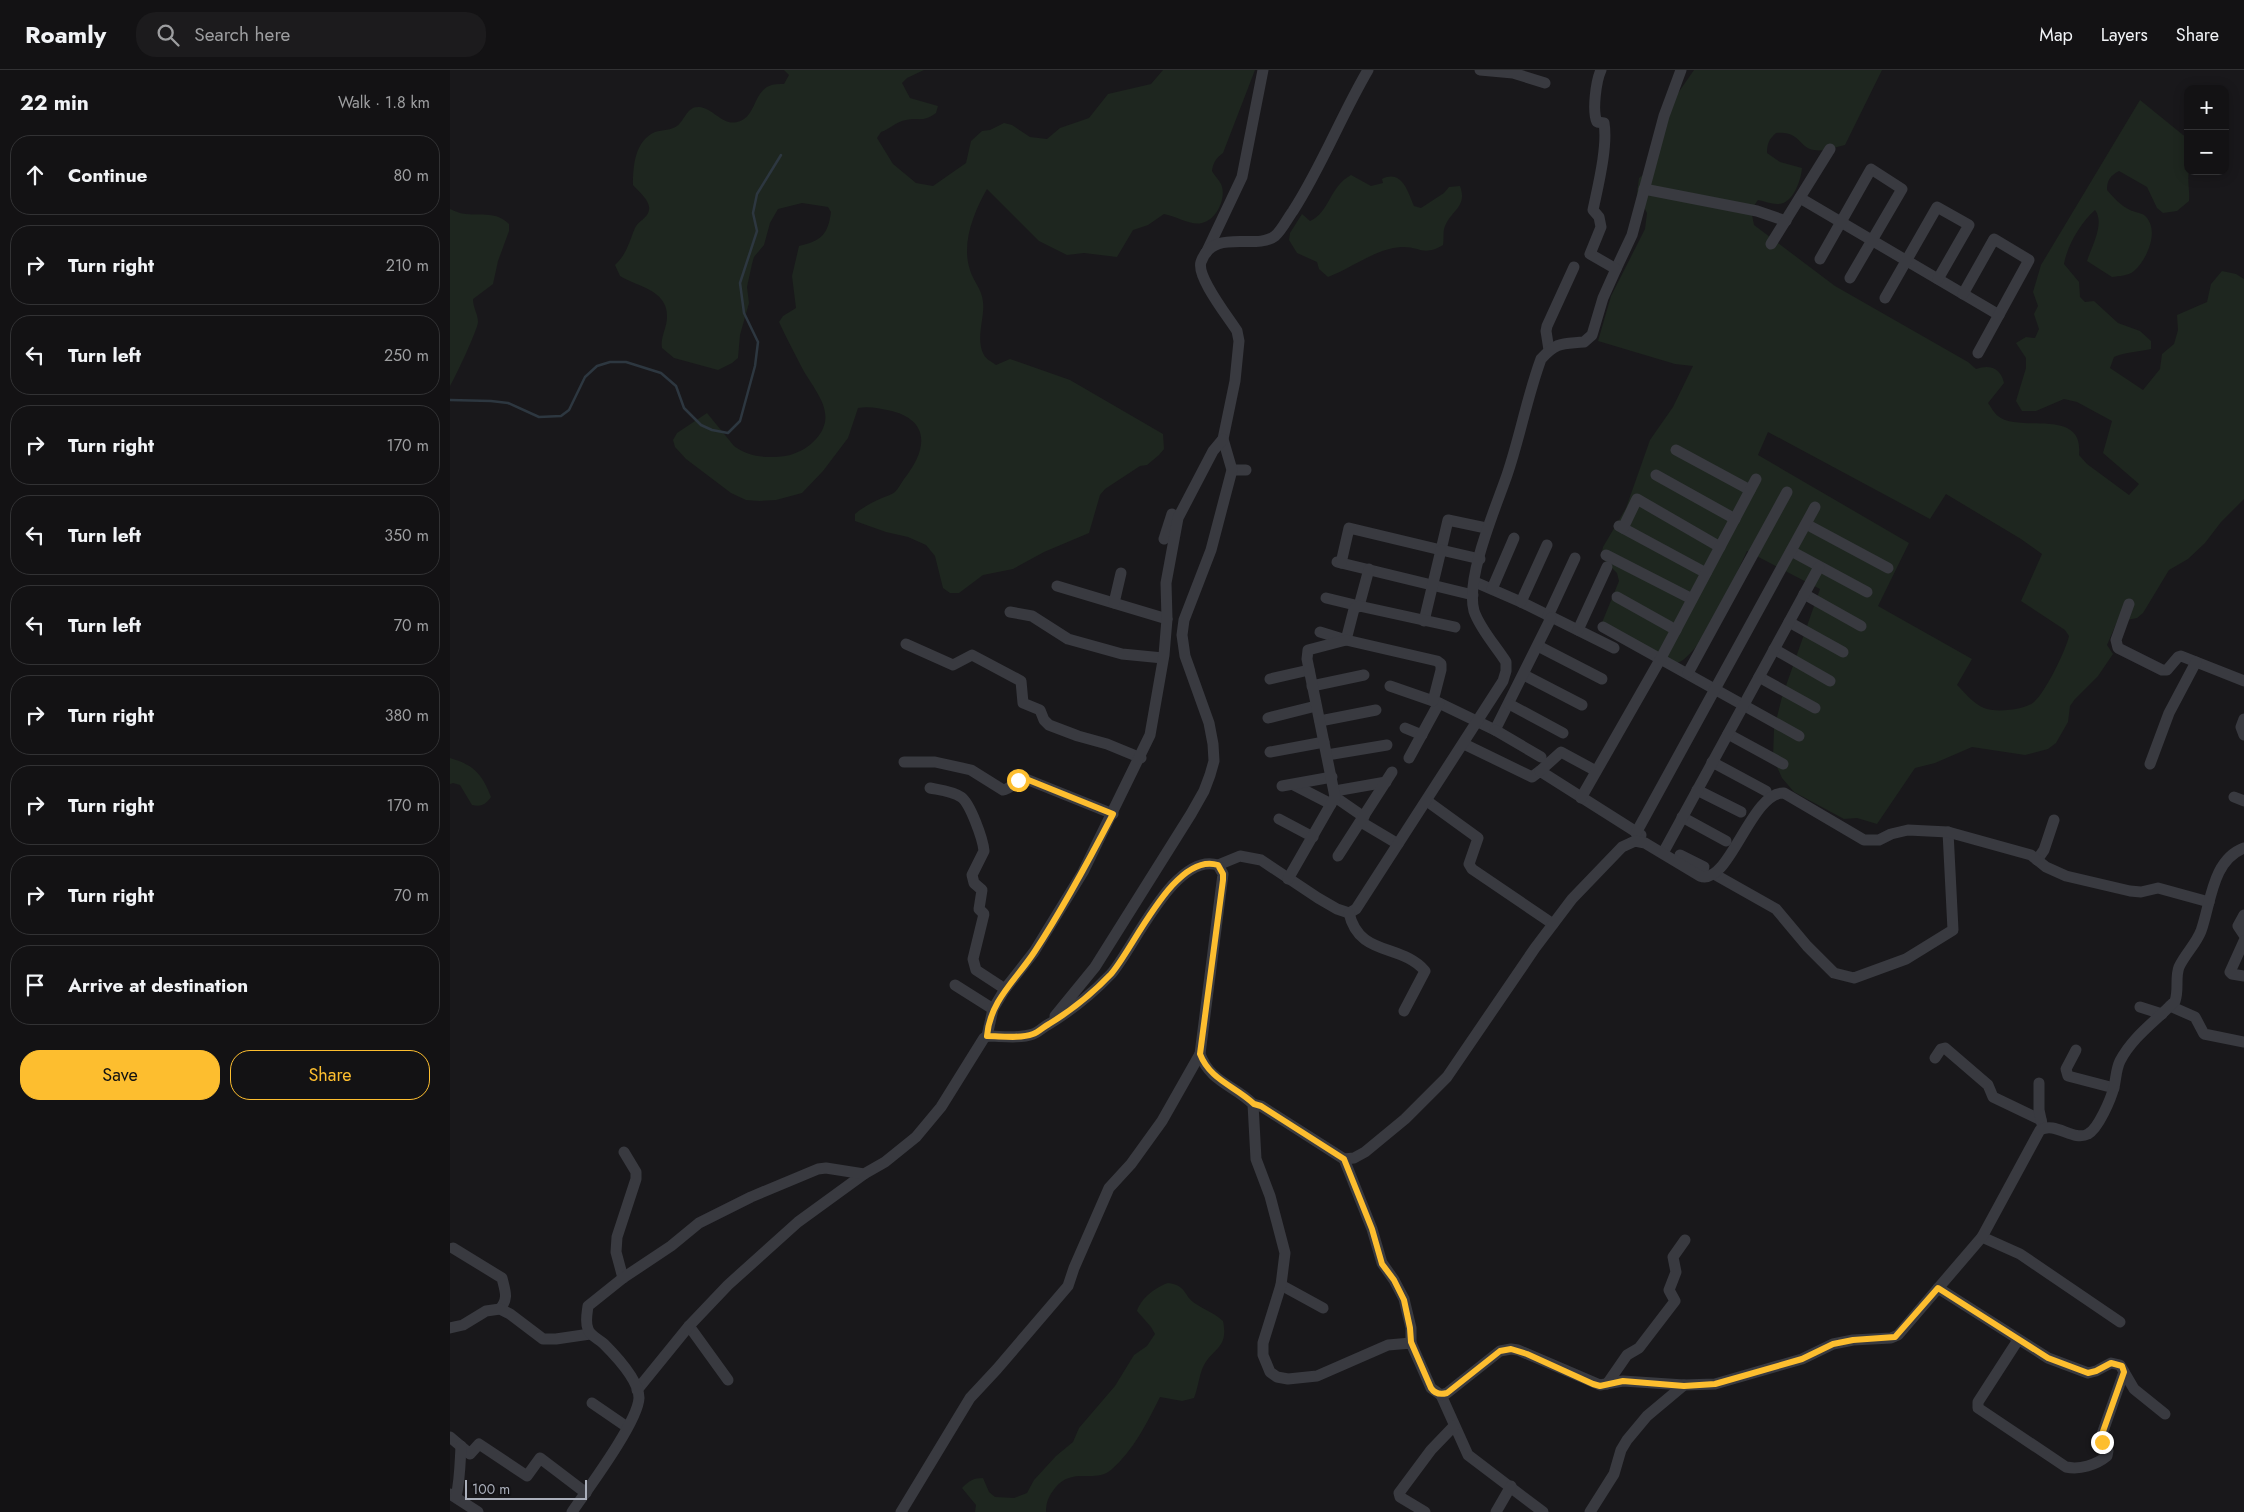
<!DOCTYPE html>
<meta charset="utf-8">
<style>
body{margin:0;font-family:Jost,sans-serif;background:#1c1b1d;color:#f1f3f6}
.controls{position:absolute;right:15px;top:15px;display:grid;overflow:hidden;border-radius:10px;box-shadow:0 2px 12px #0003}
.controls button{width:45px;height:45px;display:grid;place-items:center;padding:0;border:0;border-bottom:1px solid #323234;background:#131214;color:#f1f3f6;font:25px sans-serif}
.scale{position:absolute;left:15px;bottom:12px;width:122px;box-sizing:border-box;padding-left:5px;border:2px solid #aaafbb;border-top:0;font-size:14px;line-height:18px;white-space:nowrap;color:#aaafbb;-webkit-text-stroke:4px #141316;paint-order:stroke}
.stop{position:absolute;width:15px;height:15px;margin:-11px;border:4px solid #fdbe2f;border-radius:50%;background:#fff}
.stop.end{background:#fdbe2f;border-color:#fff;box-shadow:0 1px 5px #0008}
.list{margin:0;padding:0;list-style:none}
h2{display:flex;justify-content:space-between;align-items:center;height:65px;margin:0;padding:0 20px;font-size:21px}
h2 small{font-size:16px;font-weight:400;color:#9d9ea0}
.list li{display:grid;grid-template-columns:32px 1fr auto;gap:15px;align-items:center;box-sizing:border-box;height:80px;margin:0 10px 10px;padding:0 10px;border:1px solid #323234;border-radius:20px}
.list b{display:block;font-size:19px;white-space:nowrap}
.list em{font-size:16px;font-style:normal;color:#9d9ea0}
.actions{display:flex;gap:10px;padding:15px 20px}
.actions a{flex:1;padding:11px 0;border:1px solid #fdbe2f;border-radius:20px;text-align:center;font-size:18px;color:#fdbe2f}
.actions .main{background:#fdbe2f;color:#111}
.icon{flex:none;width:28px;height:28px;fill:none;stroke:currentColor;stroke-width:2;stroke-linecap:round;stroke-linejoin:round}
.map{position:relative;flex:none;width:1794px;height:1442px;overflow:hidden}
header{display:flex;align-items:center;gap:30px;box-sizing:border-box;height:70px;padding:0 25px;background:#131214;border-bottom:1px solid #323234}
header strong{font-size:24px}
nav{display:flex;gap:28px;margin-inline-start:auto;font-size:18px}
.search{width:350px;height:45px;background:#1c1b1d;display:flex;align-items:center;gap:12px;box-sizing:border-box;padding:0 18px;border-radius:20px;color:#9d9ea0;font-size:19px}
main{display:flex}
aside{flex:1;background:#131214}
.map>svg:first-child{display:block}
</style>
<header>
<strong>Roamly</strong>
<div class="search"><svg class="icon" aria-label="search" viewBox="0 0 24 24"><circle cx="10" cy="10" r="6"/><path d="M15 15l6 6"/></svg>Search here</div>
<nav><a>Map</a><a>Layers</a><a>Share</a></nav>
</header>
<main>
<aside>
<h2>22 min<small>Walk · 1.8 km</small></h2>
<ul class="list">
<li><svg class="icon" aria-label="ahead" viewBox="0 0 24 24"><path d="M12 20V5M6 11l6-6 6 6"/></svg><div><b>Continue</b></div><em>80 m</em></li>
<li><svg class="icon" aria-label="right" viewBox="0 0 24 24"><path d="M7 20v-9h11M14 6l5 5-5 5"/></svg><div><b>Turn right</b></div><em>210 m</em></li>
<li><svg class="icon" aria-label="left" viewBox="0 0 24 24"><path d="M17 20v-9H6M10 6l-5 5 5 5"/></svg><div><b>Turn left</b></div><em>250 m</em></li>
<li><svg class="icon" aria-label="right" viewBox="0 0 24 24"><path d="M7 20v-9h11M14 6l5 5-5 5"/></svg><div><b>Turn right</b></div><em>170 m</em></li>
<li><svg class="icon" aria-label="left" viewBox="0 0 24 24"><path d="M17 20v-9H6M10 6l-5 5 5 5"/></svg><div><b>Turn left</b></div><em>350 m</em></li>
<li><svg class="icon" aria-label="left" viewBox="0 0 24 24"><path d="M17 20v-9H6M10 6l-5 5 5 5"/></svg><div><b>Turn left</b></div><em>70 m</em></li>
<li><svg class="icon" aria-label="right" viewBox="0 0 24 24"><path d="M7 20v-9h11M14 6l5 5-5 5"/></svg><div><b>Turn right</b></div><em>380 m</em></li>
<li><svg class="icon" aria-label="right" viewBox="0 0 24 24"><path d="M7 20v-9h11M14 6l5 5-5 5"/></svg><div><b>Turn right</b></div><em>170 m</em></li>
<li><svg class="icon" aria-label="right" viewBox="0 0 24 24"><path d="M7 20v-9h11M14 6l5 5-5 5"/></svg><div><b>Turn right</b></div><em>70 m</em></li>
<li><svg class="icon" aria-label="arrive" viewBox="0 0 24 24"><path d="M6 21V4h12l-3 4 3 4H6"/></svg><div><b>Arrive at destination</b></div></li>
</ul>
<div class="actions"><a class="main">Save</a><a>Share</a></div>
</aside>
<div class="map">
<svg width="1794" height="1442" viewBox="0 0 1794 1442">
<rect width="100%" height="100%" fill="#19181b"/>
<g fill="#1e261f" fill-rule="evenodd">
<path d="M 334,0 L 474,0 L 457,8 L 452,13 L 460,28 L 488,36 L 486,43 C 473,53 469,47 456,50 C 447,51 440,59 431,62 L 427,68 L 443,94 L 466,113 L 483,116 L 516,93 L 521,71 L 532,61 L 540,60 L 554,53 L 562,55 L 580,67 L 597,69 L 610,58 L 639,48 L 658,24 L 701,14 L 713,0 L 805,0 L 773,83 C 766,88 763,93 762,101 C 764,105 769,110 771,114 C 777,127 767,150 752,153 C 741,156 726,146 714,144 L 698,155 L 683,160 L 667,187 L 634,183 L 617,185 L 589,171 L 537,119 C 524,142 511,173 520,200 C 523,211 532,219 533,232 C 535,248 525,269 534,285 C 536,289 542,292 546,295 L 560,289 L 620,310 L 713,364 L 714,379 L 709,385 L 697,395 L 690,396 L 655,419 L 650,425 L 639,463 L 594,482 L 563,499 L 533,505 L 509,523 L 500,523 L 493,518 L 485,486 L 476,475 L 458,467 L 436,462 L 405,451 L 405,444 C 413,437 423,432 432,428 C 436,426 441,425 445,422 C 449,418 451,413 454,409 C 475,383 483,352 442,341 C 431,339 420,336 408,338 L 398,368 L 373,401 L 352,423 L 326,430 L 309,431 L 296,430 L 281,423 L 236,389 L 225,377 L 223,370 L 227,363 L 257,343 L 284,376 C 299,388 322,389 340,385 C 350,382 359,377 366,369 C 390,342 362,319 350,294 C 343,280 336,267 329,252 L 333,246 L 346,238 L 342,206 L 349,176 C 371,171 378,165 381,142 L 378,137 L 352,133 L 328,139 L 320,153 L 314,175 L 304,187 L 302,194 L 297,217 L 299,233 L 290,265 L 288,288 L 282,293 L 268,300 L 224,288 L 212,278 C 210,267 217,258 217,247 C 218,220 188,217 170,206 L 165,195 C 177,184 179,172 185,158 C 188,151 198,148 199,140 C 201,131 188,121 183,115 C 183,95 185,71 205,62 C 212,60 222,60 227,56 C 235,50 237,36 249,37 C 263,38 273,56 287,52 C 306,48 303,23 319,16 C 323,14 329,14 334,14 L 339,5 Z"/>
<path d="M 1244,0 L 1432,0 L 1395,75 C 1386,77 1373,82 1364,80 C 1349,78 1350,60 1326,63 C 1319,69 1317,74 1317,83 L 1330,92 L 1352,98 C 1351,110 1343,135 1327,134 C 1321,134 1314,131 1308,130 L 1301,140 L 1304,155 L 1385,216 L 1518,292 L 1526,299 C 1540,294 1551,298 1554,313 L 1538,333 C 1541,337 1544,343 1548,346 C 1570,364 1634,336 1629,385 L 1637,394 L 1679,425 L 1689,414 L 1653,383 L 1662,351 L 1627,332 L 1614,329 L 1586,341 L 1572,341 L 1566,331 L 1576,298 L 1576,288 L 1566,273 L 1576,267 L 1585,268 L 1589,259 L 1584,244 L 1588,236 L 1583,222 L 1591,195 L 1690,30 L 1738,69 L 1738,101 L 1739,101 C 1737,111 1740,121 1739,131 L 1727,141 L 1713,143 L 1707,138 L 1697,117 L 1669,101 C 1660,106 1657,110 1657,120 C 1664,128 1670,135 1680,140 C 1684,142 1691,143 1694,145 C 1711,159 1697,190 1684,201 C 1678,206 1669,206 1662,207 L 1637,191 C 1642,176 1655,153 1645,140 C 1631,152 1617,176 1614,194 L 1629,212 L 1630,227 L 1635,232 L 1644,231 L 1668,253 L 1690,261 L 1701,271 L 1701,279 C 1688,282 1676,282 1664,287 L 1660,298 L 1693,320 L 1710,299 L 1712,284 L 1724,274 L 1728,260 L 1727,245 L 1757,232 L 1761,214 L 1772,201 L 1786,204 L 1794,209 L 1794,429 L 1771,452 L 1755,473 L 1738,489 L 1719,500 L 1693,543 L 1687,548 L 1667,552 L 1657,575 L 1663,584 L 1648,606 L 1625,629 L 1620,636 L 1618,652 L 1606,673 L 1598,679 L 1575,685 L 1522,677 L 1485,693 L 1465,698 L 1427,754 L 1407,748 L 1394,749 L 1344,722 L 1332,708 L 1323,688 L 1324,659 L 1332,627 L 1370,519 L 1297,481 C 1281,514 1261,568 1233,590 C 1228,594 1220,594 1214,595 L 1151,555 L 1169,511 L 1167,503 L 1151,487 L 1153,477 L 1176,438 L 1200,370 L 1223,337 L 1243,296 L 1225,294 L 1148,271 L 1161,226 L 1195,159 L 1197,143 L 1187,123 L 1189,108 L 1206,94 L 1210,49 ZM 1318,362 L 1480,449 L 1496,424 L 1571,469 L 1592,484 L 1571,531 L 1615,560 L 1619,566 C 1616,580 1596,621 1585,631 C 1577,640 1545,643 1534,638 C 1523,633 1515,623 1507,615 L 1522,589 L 1428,536 L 1459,473 L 1308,385 Z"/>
<path d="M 901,105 L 921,116 L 933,113 L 932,109 C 952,99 958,122 964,136 L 971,138 L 994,123 L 999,117 L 1010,116 C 1018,138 1000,140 994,159 C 993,164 994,170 993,175 C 973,187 970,176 951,177 C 925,179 902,198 878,207 L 869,199 L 867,192 L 847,183 L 839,170 L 840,163 L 852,144 L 860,151 C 880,142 879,117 901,105 Z"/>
<path d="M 0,139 C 5,141 11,144 16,144 C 32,146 46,141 59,154 L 59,161 L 48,191 L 43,214 L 23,229 C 23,238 28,244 28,252 C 28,259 5,308 0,316 Z"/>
<path d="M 0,688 C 24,695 32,704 41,727 C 35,735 31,737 22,735 L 10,715 L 3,713 L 0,714 Z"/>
<path d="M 718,1213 C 737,1215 733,1226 746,1234 C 756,1241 763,1242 773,1251 C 779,1279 762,1278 753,1297 C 749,1306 748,1318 744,1328 L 732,1331 L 710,1327 C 697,1353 683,1381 661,1400 C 644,1414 623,1396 605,1418 C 599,1426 596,1431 596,1442 L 525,1442 L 526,1435 L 512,1418 C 519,1411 523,1408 533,1408 L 539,1422 L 545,1427 L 564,1428 L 577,1423 L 584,1410 L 606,1386 L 623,1372 L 629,1358 L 665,1316 L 684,1285 L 697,1276 L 705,1264 L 701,1257 L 687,1241 C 691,1228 706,1217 718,1213 Z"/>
</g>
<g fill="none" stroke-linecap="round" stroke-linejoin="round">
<path stroke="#2d3740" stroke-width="2.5" d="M 0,330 L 41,331 L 58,333 L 89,347 L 111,346 L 119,340 L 135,307 L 147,296 L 160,292 L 176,292 L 211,303 L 226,316 L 234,338 L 251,355 L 262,360 L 278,363 L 290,351 L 305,296 L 308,272 L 294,243 L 290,213 L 307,161 L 303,143 L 307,124 L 331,85"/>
<g stroke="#393a40" stroke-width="11">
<path d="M 1030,0 L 1063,3 L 1095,13"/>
<path d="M 1194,119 L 1307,141 L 1336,151"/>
<path d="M 1350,128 L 1549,245"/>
<path d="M 1321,174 L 1380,79"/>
<path d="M 756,183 L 792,107 L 813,0"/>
<path d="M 1370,189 L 1421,99 L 1452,119 L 1400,208"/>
<path d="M 1166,199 L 1182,165 L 1214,46 L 1231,0"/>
<path d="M 1513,224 L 1544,169 L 1579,190 L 1528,283"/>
<path d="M 1435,228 L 1487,137 L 1519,155 L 1488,209"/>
<path d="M 1099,280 L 1096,261 L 1097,256 L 1124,197"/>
<path d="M 1226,380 L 1300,420"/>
<path d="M 782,400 L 796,400"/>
<path d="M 1206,405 L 1285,449"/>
<path d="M 1356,454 L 1438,498"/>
<path d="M 1169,456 L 1256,503"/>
<path d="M 1173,458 L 1187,429 L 1270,477"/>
<path d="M 714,469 L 722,444"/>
<path d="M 1341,481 L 1417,522"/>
<path d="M 1156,485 L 1242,529"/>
<path d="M 887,492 L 1023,525"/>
<path d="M 891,493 L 899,458 L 991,480 L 998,450 L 1036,458"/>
<path d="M 1025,512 L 1071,532 L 1164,578"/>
<path d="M 607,516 L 717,549"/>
<path d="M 1042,519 L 1064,468"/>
<path d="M 1354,524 L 1411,556"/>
<path d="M 1167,527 L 1226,560"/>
<path d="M 876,528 L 909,536 L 919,499"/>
<path d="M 1071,532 L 1097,475"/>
<path d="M 664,533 L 671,503"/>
<path d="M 1679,534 L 1666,570 L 1668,578 L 1712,600 L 1717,600 L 1728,587 L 1731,586 L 1794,611"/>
<path d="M 560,542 L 582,546 L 618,569 L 672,584 L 713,588"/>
<path d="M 1098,546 L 1125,488"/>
<path d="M 974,551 L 991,480 L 1030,489"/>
<path d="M 1339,552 L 1393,582"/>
<path d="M 1153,557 L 1349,666"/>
<path d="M 1128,560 L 1157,497"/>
<path d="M 870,562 L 896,570 L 904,539 L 909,536 L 1005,557"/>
<path d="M 456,574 L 503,595 L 522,585 L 571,611 L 573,633 L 590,640 L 594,650 L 599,655 L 628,666 L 657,674 L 691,688"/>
<path d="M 1088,576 L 1152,609"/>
<path d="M 1324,579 L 1380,611"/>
<path d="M 1238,603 L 1337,422"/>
<path d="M 1074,605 L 1132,635"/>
<path d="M 1309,607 L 1365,638"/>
<path d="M 820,609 L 859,600"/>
<path d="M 862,616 L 914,605"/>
<path d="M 940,616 L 989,633 L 1045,660 L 1101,548"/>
<path d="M 1059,634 L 1113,663"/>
<path d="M 818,648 L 866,636"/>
<path d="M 1794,649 L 1791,657 L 1794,665"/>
<path d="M 870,651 L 926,640"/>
<path d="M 955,658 L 972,665"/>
<path d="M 1045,660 L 1091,687"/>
<path d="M 1278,664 L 1333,694"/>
<path d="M 1014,674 L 1082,707 L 1090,701 L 1191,765"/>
<path d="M 820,682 L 874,672"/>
<path d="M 877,685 L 937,675"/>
<path d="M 959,688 L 989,633"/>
<path d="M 454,692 L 485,692 L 521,700 L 553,720 C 562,719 566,708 576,709 L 663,744"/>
<path d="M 1262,692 L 1316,721"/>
<path d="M 1700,694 L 1719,643 L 1746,592"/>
<path d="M 1090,701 L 1111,682 L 1146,701"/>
<path d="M 844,715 L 881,734"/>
<path d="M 832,716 L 882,707"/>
<path d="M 480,718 C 490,720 502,721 511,727 C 520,733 533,769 534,781 L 522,805 L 524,813 L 532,820 L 529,839 L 534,844 L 523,889 L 526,900 L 555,919"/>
<path d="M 1247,720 L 1291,742"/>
<path d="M 885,721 L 936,712"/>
<path d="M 885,727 L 914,747"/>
<path d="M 1784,727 L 1794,731"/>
<path d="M 1131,728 L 1211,588 L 1306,409"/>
<path d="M 977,731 L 1028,768 L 1019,794 L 1022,799 L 1103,854"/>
<path d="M 1232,747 L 1276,771"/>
<path d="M 829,749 L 863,767"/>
<path d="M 911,752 L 948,774"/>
<path d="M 1186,763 L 1365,437"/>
<path d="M 1213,783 L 1369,497"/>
<path d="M 1230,785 L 1254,797"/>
<path d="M 888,786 L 942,702"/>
<path d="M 1587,790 L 1594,780 L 1604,750"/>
<path d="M 768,795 L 790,786 L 811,790 L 868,828 L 887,839 L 899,843 L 906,839 L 1053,611 L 1056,601 L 1056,592 C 1046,576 1030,559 1024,541 C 1015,508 1046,437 1057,405 C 1070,367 1077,327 1091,289 C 1107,271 1113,274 1134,272 L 1142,265 L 1153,228 L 1166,199 L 1140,184 L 1151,157 L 1149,147 L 1143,140 C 1148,116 1158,76 1154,53 L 1147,52 C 1142,41 1146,11 1151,0"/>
<path d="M 1264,804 L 1326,839 L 1357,876 L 1384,903 L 1404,908 L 1456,889 L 1503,860 L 1498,762"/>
<path d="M 838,809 L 885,727 L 857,589 L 858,580 L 896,570 L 987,591 L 991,594 L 991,600 L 983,631"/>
<path d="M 899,843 C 909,887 951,873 975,901 L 954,941"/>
<path d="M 1794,845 L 1788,856 L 1794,865"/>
<path d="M 1794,871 L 1780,902 L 1782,904 L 1794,906"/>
<path d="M 505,915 L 543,939"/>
<path d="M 1720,936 L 1745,947 L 1754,964 L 1794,972"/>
<path d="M 1690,937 L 1712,944"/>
<path d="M 605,946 L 645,897 L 741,744 L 754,721 L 760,705 L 764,691 L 763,674 L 759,653 L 735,586 L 732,565 L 734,550 L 761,480 L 782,400 L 773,369 L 785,311 L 789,271 L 787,261 C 779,248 746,207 751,192 C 763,157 805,181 825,166 C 832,160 837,149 843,141 C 872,96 891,46 918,0"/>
<path d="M 537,966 L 543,939 L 555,919 L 584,882 L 633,802 L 700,665 L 714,585 L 717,549 L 716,513 L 728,448 L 763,381 L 773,369"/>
<path d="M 1626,980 L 1616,999 L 1618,1006 L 1664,1018"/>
<path d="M 1485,988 L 1491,979 L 1495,978 L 1538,1015 L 1543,1027 L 1591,1050"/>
<path d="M 1589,1013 L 1589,1040 L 1592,1054"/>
<path d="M 803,1034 L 811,1036 L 894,1089 L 904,1088 L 915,1082 L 955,1049 L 997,1007 L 1085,878 L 1122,829 L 1172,777 L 1185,771 L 1195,773 L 1250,806 C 1279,817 1301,721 1334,723 L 1414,770 L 1429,770 L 1441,764 L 1458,760 L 1498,762 L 1581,785 L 1596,797 L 1616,806 L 1680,821 L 1691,822 L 1708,818 L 1759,832"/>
<path d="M 894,1089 L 922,1159 L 932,1193 L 944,1210 L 954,1229 L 961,1258 L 961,1273"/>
<path d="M 1532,1167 L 1570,1184 L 1670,1252"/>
<path d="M 3,1178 L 52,1208 C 55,1221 59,1228 50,1239"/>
<path d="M 173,1208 L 166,1182 L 167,1167 L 186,1109 L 186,1102 L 174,1082"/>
<path d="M 831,1215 L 873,1238"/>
<path d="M 1488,1218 L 1598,1288 L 1638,1303 L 1646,1301 L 1661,1293 L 1670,1295 L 1684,1319 L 1715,1344"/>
<path d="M 239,1256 L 278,1310"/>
<path d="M 0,1258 L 13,1255 L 36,1241 L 50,1239 L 60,1244 L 93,1269 L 106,1269 L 140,1264"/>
<path d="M 1568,1270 L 1528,1332 L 1528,1338 L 1616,1397 C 1630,1400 1646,1395 1657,1386 L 1658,1381 L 1651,1367 L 1674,1302"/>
<path d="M 1157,1314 L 1177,1285 L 1189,1278 L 1225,1231 L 1219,1220 L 1226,1202 L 1223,1187 L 1235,1170"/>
<path d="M 187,1320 L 239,1256 L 278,1215 L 348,1152 L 414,1104"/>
<path d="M 991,1325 L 1018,1385 L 1093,1442"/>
<path d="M 142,1333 L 177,1357"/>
<path d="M 0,1367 L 20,1384 L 29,1374 L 77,1406 L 90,1388 L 136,1423"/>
<path d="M 0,1424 L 28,1442"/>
<path d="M 6,1427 C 10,1410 10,1394 11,1376"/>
<path d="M 122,1442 C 137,1420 188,1352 189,1328 C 189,1310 166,1286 154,1274 C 149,1269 140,1266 138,1259 C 135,1252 137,1244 138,1236 L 173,1208 L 221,1176 L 249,1153 L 301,1127 L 368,1099 L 376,1098 L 414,1104 L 435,1092 L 466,1067 L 491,1037 L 534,968 L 537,966 C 551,966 569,969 583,964 C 589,962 593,957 599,954 C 622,940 642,924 661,904 C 684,878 725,781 768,795 L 773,804 L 750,984 C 760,1012 784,1015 803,1034 L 806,1089 L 820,1126 L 835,1183 L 831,1215 L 813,1273 L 813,1285 L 820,1302 L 827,1307 L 838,1309 L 867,1306 L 938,1275 L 961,1273 L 981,1318 L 991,1325 L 997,1323 L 1050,1281 L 1061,1279 L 1068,1280 L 1150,1315 L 1173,1311 L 1234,1315 L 1265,1314 L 1352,1289 L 1383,1274 L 1403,1270 L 1441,1268 L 1448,1265 L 1532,1167 L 1590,1060 C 1606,1051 1623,1072 1638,1064 C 1648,1059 1661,1029 1664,1017 C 1666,1009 1666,999 1670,991 C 1683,966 1706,951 1725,931 C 1729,920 1725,907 1729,897 C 1735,884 1746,874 1751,861 C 1761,833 1762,790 1794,778"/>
<path d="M 451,1442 L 520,1328 L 547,1299 L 618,1216 L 624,1198 L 659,1118 L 681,1094 L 712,1051 L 750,984"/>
<path d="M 975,1442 L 950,1427 L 949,1423 L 981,1380 L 1004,1356"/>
<path d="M 1046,1442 L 1061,1416"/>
<path d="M 1140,1442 L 1164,1404 L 1171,1380 L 1177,1370 L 1197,1346 L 1234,1315"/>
</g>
</g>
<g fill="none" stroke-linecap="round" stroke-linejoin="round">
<path stroke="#fdbe2f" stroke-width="6" d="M 568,710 L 576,709 L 663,744 C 639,790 614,837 585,881 C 567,909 540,930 537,966 C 551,966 569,969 583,964 C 589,962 593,957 599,954 C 622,940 642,924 661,904 C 684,878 725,781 768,795 L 773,804 L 773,810 L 750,984 C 760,1010 785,1016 804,1034 L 811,1036 L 894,1089 L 922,1159 L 932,1194 L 944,1210 L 954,1230 L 960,1258 L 961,1272 L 981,1318 C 985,1324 990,1325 997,1323 L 1050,1281 L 1061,1279 L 1077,1284 L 1143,1314 L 1150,1316 L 1173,1311 L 1234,1316 L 1265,1314 L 1352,1289 L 1383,1274 L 1403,1270 L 1445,1267 L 1488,1218 L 1598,1288 L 1638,1303 L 1646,1301 L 1661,1293 L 1672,1296 L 1674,1302 L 1651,1367 L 1652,1372"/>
</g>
</svg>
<div class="controls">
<button>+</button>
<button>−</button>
</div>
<div class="scale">100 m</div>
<div class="stop" style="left:568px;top:710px"></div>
<div class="stop end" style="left:1652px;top:1372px"></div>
</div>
</main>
